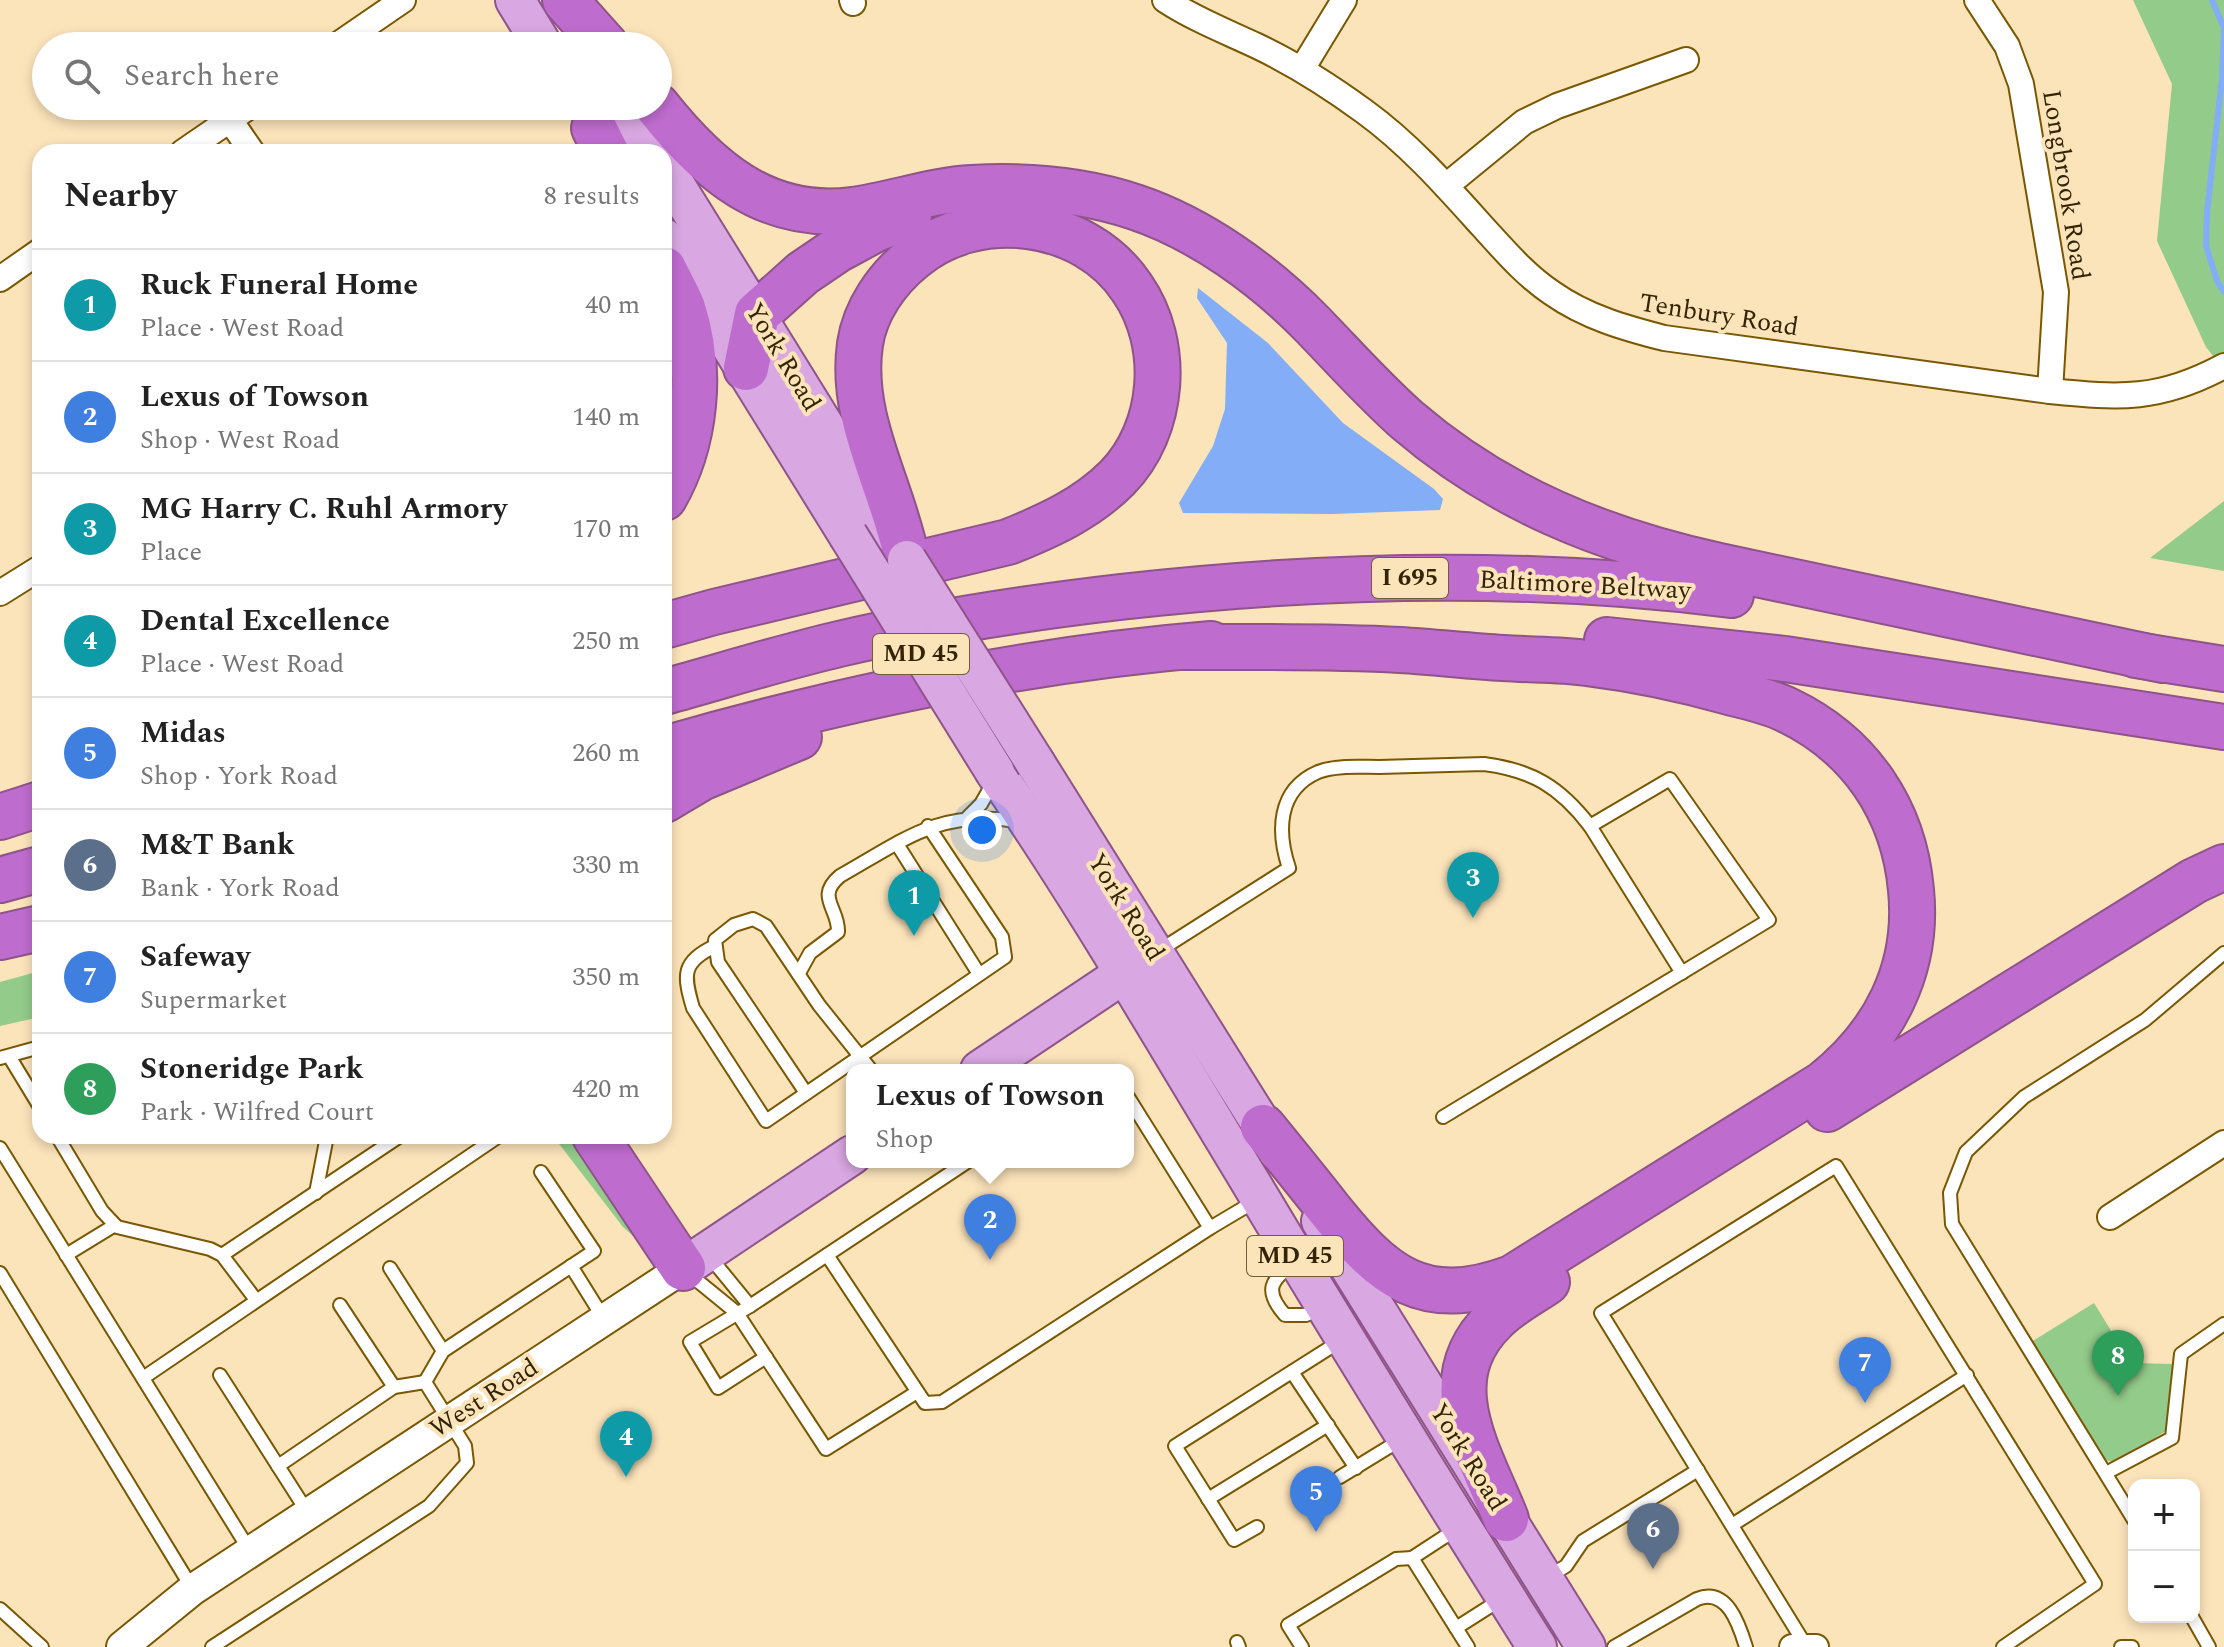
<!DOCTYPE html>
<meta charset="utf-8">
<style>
body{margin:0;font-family:Spectral,serif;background:#f2f2f2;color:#222}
.controls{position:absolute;right:24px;bottom:24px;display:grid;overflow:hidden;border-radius:16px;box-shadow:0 4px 12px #0003}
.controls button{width:72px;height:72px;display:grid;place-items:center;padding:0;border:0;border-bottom:2px solid #e0e0e0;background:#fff;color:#222;font:40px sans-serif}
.you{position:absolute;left:982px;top:830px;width:28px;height:28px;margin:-20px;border:6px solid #fff;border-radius:50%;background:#1a73e8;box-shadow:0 0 0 12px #1a73e833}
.badge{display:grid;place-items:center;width:52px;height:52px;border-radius:50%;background:#0b8043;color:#fff;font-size:26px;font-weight:700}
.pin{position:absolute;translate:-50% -66px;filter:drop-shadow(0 2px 4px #0008)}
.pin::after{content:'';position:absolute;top:42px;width:28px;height:24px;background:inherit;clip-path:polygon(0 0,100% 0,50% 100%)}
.popup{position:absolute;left:846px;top:1064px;width:288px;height:104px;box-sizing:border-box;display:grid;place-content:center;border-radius:16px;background:#fff;filter:drop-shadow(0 2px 6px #0005);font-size:26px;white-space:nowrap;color:#767676}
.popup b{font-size:30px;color:#222}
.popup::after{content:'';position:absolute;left:50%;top:100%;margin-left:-16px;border:16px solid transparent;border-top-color:#fff}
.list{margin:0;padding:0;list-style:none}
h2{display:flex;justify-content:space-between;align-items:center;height:104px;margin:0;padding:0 32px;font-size:34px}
h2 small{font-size:26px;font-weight:400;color:#767676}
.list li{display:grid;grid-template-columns:52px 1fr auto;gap:24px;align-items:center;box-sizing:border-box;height:112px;padding:0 32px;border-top:2px solid #e0e0e0}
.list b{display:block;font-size:30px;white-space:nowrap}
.list p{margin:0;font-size:26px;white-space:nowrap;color:#767676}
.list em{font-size:26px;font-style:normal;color:#767676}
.icon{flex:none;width:44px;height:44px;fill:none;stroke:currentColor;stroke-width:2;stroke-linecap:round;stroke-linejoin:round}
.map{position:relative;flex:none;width:2224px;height:1647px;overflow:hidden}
.search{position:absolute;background:#fff;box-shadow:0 4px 12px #0003;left:32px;top:32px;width:640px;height:88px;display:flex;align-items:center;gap:20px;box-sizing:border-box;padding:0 28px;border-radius:44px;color:#767676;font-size:30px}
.panel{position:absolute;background:#fff;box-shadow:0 4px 12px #0003;left:32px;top:144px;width:640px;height:1000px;border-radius:24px}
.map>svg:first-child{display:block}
</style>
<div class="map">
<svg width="2224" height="1647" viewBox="0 0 2224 1647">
<rect width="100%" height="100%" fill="#fbe3ba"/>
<g fill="#93cb8a">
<path d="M 2133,0 L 2224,0 L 2224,370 L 2206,347 L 2157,241 L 2172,84 Z"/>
<path d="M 2224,501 L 2224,571 L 2150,558 Z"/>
<path d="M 40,971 L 40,1017 L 0,1026 L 0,982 Z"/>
<path d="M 553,1136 L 573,1136 L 630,1220 L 640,1242 L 623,1227 Z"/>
<path d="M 2094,1303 L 2131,1363 L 2174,1364 L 2171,1428 L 2116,1462 L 2104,1460 L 2031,1342 Z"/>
</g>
<path fill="#83adf6" d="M 1198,288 L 1268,343 L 1343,423 L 1434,489 L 1443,499 L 1440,510 L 1332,514 L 1183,513 L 1179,503 L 1213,446 L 1225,409 L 1227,343 L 1197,298 Z"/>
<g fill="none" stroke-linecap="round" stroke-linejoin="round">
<path stroke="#83adf6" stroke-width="6" d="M 2212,0 L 2224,28 L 2222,79 L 2207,212 L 2206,246 L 2217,281 L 2224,292"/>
<defs>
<g id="service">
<path d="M 968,817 L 981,804 L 993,783"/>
<path d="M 1590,826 L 1682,973"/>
<path d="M 897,844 L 979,974"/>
<path d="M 715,946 C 682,962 683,974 693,1008 L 766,1121 L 1005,957 L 1002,937 L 928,826"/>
<path d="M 1157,952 L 1289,868 C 1277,832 1277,790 1318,772 C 1336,765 1360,767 1379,767 C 1414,766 1449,765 1484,764 C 1532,770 1560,787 1590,826 L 1670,779 L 1769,920 L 1443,1117"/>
<path d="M 799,973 L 810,953 L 838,932 C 839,908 815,897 840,876 C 904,840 939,809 1017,821"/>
<path d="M 9,1056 L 40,1107"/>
<path d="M 0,1058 L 40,1047"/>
<path d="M 806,1093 L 718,962 L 715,940 L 734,925 L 753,919 L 766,926 L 819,1005 L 871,1070"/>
<path d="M 1128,1097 L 1210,1228"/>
<path d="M 57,1136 L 102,1211 L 117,1227 L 210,1249 L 222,1255 L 256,1300"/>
<path d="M 0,1148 L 250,1551"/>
<path d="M 316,1193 L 327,1136"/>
<path d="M 66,1255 L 115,1225"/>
<path d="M 222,1255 L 400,1136"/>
<path d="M 827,1255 L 925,1403 L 942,1402 L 1210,1228 L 1257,1200"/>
<path d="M 709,1256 L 750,1306"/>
<path d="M 1295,1262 C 1271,1280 1263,1290 1285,1315 L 1306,1315 L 1321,1308"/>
<path d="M 571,1266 L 604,1319"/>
<path d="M 390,1268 L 443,1351"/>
<path d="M 0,1273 L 192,1588"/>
<path d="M 688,1273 L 737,1313 L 826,1449 L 917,1392"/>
<path d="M 340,1305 L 394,1387"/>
<path d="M 766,1357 L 718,1388 L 690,1342 L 750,1306 L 967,1162"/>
<path d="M 1292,1372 L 1356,1468"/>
<path d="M 220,1375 L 308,1513"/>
<path d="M 143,1378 L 499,1136"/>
<path d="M 425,1382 L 443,1351 L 594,1251 L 541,1172"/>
<path d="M 2106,1473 L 2172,1438 L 2181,1354 L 2224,1324"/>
<path d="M 1340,1477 L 1402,1439"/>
<path d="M 1208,1499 L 1328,1425"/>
<path d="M 2134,1520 L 1952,1224 L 1950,1193 L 1966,1152 L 2024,1097 L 2145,1020 L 2224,953"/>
<path d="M 1732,1525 L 1967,1375"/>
<path d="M 1257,1527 L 1234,1540 L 1175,1446 L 1342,1340"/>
<path d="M 1458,1528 L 1412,1558 L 1468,1647"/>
<path d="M 1546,1578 L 1566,1566 L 1583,1541 L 1698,1470"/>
<path d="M 0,1609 L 42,1647"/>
<path d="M 2192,1617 L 2209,1647"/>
<path d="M 1456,1628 L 1500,1600"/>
<path d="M 1237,1642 L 1239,1647"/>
<path d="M 1806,1646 L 1601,1313 L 1836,1166 L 2095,1584 L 2003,1647"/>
<path d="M 212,1647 L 429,1506 L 467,1463 L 465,1446 L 425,1382 L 394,1387 L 278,1466"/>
<path d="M 1302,1647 L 1288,1625 L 1396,1559 L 1412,1558"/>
<path d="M 1614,1647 L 1697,1599 C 1727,1587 1739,1624 1746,1647"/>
<path d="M 2121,1647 L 2132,1647"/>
</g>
<g id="minor">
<path d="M 852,0 L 853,3"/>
<path d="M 1165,0 C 1194,19 1225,31 1257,46 C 1295,64 1331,87 1365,112 C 1409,144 1446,186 1482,226 C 1504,250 1525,275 1552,293 C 1586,317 1625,328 1664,338 L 2050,391 C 2120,398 2159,401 2224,366"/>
<path d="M 1977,0 L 2007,46 L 2021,84 L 2056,292 L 2050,391"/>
<path d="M 336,46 L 403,0"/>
<path d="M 1302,69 L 1344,0"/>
<path d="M 230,120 L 252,152"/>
<path d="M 183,152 L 250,106"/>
<path d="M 1446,186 L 1524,122 L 1557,106 L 1686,60"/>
<path d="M 0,279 L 40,251"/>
<path d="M 0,593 L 40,568"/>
<path d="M 2110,1217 L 2224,1143"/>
<path d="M 1792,1647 L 1816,1647"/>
</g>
<path id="tertiary" d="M 122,1647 L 192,1590 L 683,1268"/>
<g id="primary">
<path d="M 515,0 L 543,46"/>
<path d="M 625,106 L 654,152"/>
<path d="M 664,167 L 890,532"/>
<path d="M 664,238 L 848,535"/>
<path d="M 1036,764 L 1278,1151"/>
<path d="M 995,772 C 1086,904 1167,1045 1251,1183 C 1344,1339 1440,1493 1537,1647"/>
<path d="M 980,1070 L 1146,959"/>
<path d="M 1321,1221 L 1586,1647"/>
<path d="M 683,1268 L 852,1155"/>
</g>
<g id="motorway">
<path d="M 565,0 L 606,46"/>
<path d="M 657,106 C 707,169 765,221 852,210 C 892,205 931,190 972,188 C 1026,185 1084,190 1135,207 C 1201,229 1264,275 1312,324 C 1344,357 1373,390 1407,420 C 1499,499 1602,540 1719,566 L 2163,660"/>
<path d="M 594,128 L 606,152"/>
<path d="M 664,269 C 670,282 678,295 683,308 C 703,369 696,443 664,498"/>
<path d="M 746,368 L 757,314 L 803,273 L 837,250 L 876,229 L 909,216"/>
<path d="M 664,626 L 714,612 L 1008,542 C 1048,526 1086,509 1117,478 C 1165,429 1171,344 1132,288 C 1085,217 977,204 913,258 C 887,279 865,310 860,344 C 849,420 893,487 907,560"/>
<path d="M 1607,640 L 1785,659 L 2224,727"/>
<path d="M 1183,647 C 1255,647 1328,646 1400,650 C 1434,652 1469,656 1503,658 C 1531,660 1559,659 1587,663 C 1635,669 1683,679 1729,692 C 1748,697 1769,701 1787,710 C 1860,745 1904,810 1911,890 C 1919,969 1884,1036 1823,1084 L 1512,1278 C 1422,1311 1383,1276 1329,1209 C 1307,1181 1285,1154 1263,1127"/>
<path d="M 2136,655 L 2224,669"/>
<path d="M 664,692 C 722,676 780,658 839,644 C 932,622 1026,608 1120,597 C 1323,574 1528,569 1731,595"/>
<path d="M 664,749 C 842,698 1026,659 1211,644"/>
<path d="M 664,800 L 701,778 L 799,737"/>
<path d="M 0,817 L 40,804"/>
<path d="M 0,880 L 40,869"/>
<path d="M 0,937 L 40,928"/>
<path d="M 1827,1109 L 2194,881 L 2224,867"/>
<path d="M 595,1136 L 683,1268"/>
<path d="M 1506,1519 C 1479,1451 1431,1380 1496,1318 C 1510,1304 1531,1293 1547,1282"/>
</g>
</defs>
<use href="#service" stroke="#7a5701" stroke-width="16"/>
<use href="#minor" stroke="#7a5701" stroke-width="28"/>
<use href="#tertiary" stroke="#7a5701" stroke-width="34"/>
<use href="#primary" stroke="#8e5389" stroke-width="42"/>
<use href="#motorway" stroke="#8e5389" stroke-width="48"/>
<use href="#service" stroke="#fff" stroke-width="12"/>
<use href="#minor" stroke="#fff" stroke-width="24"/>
<use href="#tertiary" stroke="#fff" stroke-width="30"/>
<use href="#primary" stroke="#d9a7e2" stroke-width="38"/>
<use href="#motorway" stroke="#bf6ccf" stroke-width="44"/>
<defs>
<g id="primary-bridge">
<path d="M 848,535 L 995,772"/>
<path d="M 907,560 L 1036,764"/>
</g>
</defs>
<use href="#primary-bridge" stroke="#8e5389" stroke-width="42" stroke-linecap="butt"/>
<use href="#primary-bridge" stroke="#d9a7e2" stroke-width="38"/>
</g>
<g text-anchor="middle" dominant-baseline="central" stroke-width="8" stroke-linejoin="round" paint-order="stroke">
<g fill="#fbe3ba" stroke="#6f5d3c" stroke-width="2">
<rect x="1372" y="558" width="76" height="40" rx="6"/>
<rect x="873" y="634" width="96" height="40" rx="6"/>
<rect x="1247" y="1236" width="96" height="40" rx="6"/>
</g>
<g font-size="24" font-weight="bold" fill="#332406">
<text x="1410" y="578">I 695</text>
<text x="921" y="654">MD 45</text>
<text x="1295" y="1256">MD 45</text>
</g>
<g font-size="26" fill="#332406" stroke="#fbe3ba">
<text transform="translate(2066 185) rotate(81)">Longbrook Road</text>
<text transform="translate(1719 315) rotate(9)">Tenbury Road</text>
<text transform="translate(783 357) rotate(59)">York Road</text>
<text transform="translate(1585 585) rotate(3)">Baltimore Beltway</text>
<text transform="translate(1126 907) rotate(58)">York Road</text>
<text transform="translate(484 1398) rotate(-33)">West Road</text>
<text transform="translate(1468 1457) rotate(58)">York Road</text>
</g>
</g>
</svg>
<div class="controls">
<button>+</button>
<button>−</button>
</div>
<div class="you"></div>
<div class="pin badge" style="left:914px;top:936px;background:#0f9aa8">1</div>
<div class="pin badge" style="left:990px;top:1260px;background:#3f7fe0">2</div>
<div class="popup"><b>Lexus of Towson</b>Shop</div>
<div class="pin badge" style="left:1473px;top:918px;background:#0f9aa8">3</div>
<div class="pin badge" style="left:626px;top:1477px;background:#0f9aa8">4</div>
<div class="pin badge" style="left:1316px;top:1532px;background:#3f7fe0">5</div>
<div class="pin badge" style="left:1653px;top:1569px;background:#5c6f8a">6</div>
<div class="pin badge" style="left:1865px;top:1403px;background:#3f7fe0">7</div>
<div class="pin badge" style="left:2118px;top:1396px;background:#2e9e5b">8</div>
<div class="search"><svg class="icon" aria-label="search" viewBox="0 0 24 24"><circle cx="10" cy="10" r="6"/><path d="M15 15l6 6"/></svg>Search here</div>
<section class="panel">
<h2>Nearby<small>8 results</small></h2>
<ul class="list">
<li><span class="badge" style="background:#0f9aa8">1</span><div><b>Ruck Funeral Home</b><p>Place · West Road</p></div><em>40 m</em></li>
<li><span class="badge" style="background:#3f7fe0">2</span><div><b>Lexus of Towson</b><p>Shop · West Road</p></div><em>140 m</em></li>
<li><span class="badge" style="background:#0f9aa8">3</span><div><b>MG Harry C. Ruhl Armory</b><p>Place</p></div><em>170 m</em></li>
<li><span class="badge" style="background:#0f9aa8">4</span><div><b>Dental Excellence</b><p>Place · West Road</p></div><em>250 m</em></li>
<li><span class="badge" style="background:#3f7fe0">5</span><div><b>Midas</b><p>Shop · York Road</p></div><em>260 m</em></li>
<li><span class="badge" style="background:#5c6f8a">6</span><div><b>M&amp;T Bank</b><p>Bank · York Road</p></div><em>330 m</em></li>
<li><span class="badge" style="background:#3f7fe0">7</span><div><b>Safeway</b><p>Supermarket</p></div><em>350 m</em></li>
<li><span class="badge" style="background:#2e9e5b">8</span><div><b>Stoneridge Park</b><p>Park · Wilfred Court</p></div><em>420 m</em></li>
</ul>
</section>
</div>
